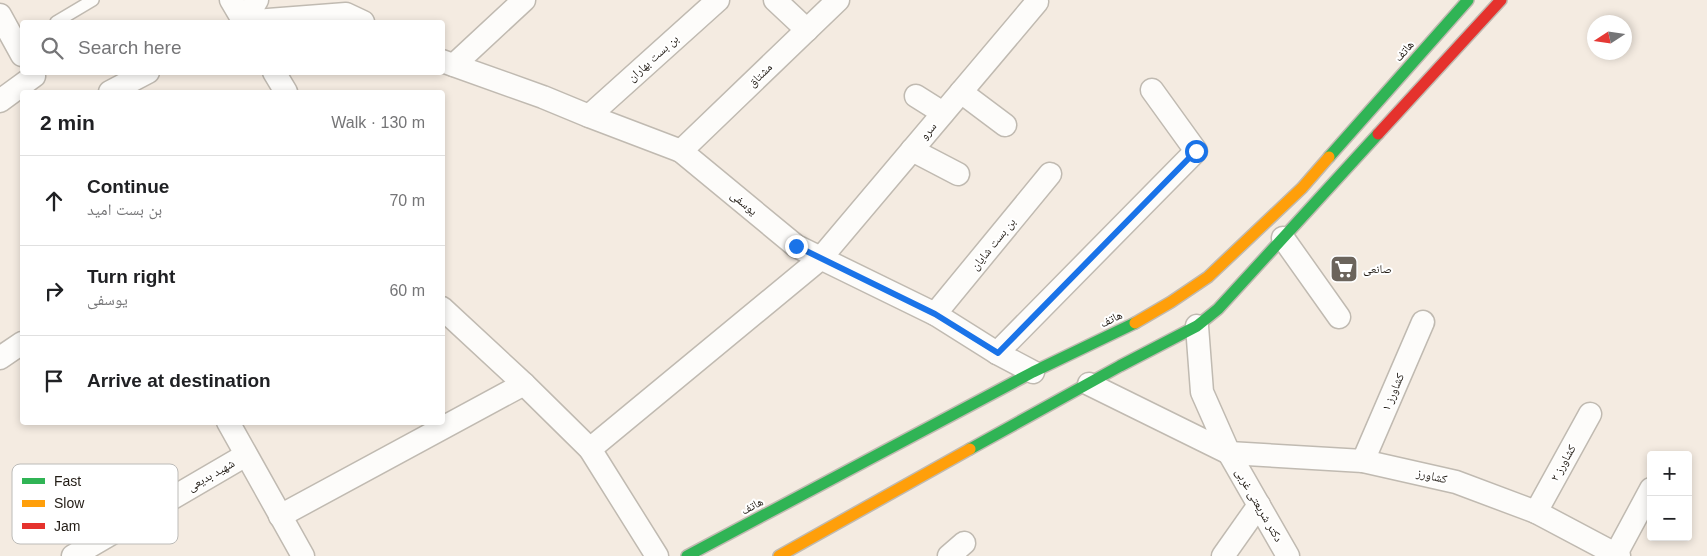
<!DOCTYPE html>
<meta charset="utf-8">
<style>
body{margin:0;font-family:Helvetica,"Noto Naskh Arabic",sans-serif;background:#f6f6f6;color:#202124}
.controls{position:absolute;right:15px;bottom:15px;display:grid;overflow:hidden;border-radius:5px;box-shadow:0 2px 8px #0003}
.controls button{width:45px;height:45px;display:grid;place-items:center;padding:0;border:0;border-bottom:1px solid #e0e0e0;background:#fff;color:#202124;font:25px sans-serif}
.compass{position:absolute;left:1587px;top:15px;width:45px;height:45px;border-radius:50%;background:#fff;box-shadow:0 2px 8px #0003;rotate:258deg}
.stop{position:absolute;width:15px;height:15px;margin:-11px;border:4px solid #1a73e8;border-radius:50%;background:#fff}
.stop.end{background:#1a73e8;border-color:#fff;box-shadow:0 1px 5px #0008}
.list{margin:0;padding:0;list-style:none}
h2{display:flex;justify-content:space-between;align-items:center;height:65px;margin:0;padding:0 20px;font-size:21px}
h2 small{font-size:16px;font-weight:400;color:#757577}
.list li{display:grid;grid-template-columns:32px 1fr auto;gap:15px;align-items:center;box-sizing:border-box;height:90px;padding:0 20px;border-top:1px solid #e0e0e0}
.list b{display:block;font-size:19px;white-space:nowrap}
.list p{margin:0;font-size:16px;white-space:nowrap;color:#757577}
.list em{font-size:16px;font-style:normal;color:#757577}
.icon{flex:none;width:28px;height:28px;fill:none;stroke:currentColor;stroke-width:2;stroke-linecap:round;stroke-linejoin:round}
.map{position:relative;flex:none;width:1707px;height:556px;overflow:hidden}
.search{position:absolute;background:#fff;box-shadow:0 2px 8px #0003;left:20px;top:20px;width:425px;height:55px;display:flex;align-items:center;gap:12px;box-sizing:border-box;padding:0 18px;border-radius:5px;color:#757577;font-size:19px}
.panel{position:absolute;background:#fff;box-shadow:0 2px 8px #0003;left:20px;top:90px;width:425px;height:335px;border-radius:5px}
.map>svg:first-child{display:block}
</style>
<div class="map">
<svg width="1707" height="556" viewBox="0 0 1707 556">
<rect width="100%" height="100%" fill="#f4ebe1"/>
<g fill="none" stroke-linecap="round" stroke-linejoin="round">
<defs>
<path id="lane" d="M 56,22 L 93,0"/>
<g id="street">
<path d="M 231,0 L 244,22"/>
<path d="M 775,0 L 807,30"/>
<path d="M 0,15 L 22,55"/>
<path d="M 243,22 L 346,14 L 363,22"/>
<path d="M 244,22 L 257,0"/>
<path d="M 442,61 L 543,97 L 589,116 L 681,151 L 796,246 L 935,314 L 997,353 L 1033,372"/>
<path d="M 454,65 L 524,0"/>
<path d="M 274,72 L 286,92"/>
<path d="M 110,92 L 148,72"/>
<path d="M 961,92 L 1005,125"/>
<path d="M 916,96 L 943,113"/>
<path d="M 0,101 L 34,76"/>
<path d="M 589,116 L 718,0"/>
<path d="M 912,150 L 958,174"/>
<path d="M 681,151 L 838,0"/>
<path d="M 1283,238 L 1339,317"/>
<path d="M 442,308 L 524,384 L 590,449 L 657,556"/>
<path d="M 935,314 L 1050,174"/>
<path d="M 997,353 L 1196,151 L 1152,90"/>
<path d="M 0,358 L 22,343"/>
<path d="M 1089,384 L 1229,453 L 1202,392 L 1197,326"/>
<path d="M 228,422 L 303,556"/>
<path d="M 590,449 L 820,259 L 1037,2"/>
<path d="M 1229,453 L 1363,461 L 1456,482 L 1536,512 L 1619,556"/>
<path d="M 1229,453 L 1288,556"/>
<path d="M 1363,461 L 1423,322"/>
<path d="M 1536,512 L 1590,414"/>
<path d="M 280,516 L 524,384"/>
<path d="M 1616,554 L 1651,489"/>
<path d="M 73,556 L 246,455"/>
<path d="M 949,556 L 964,543"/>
<path d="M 1223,556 L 1259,505"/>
</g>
<g id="fast">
<path d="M 1329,157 L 1468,0"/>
<path d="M 970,449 L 1120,366 L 1197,326 L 1218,309 L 1378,134"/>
<path d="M 687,556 L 1033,372 L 1135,323"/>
</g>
<g id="slow">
<path d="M 1135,323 L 1171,302 L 1208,277 L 1302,188 L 1329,157"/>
<path d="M 779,556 L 970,449"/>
</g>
<path id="jam" d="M 1378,134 L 1501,0"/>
</defs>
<use href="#lane" stroke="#c0bab1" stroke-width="14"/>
<use href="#street" stroke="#c0bab1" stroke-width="25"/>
<use href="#fast" stroke="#c0bab1" stroke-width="14"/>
<use href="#slow" stroke="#c0bab1" stroke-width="14"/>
<use href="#jam" stroke="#c0bab1" stroke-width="14"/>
<use href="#lane" stroke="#fdfcfa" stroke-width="11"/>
<use href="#street" stroke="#fdfcfa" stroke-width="22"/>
<use href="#fast" stroke="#30b455" stroke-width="11"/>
<use href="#slow" stroke="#ff9f0a" stroke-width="11"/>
<use href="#jam" stroke="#e5322d" stroke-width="11"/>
</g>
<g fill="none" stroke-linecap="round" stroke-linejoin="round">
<path stroke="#1a73e8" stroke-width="6" d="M 796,246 L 935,314 L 998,353 L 1196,151"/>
</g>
<defs>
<symbol id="supermarket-square" viewBox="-11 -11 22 22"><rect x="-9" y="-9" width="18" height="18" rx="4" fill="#6b645c" stroke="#fff"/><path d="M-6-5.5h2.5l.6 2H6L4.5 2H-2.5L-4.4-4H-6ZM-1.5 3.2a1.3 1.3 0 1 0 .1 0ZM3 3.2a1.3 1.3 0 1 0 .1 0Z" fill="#fff"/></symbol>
</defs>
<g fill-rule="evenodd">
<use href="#supermarket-square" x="1328" y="253" width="32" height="32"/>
</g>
<g text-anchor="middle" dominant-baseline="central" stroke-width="4" stroke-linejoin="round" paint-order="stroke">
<g font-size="12" fill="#211b14" stroke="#fff">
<text transform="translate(1404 51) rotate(-49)">هاتف</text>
<text transform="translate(653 58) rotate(-42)">بن بست بهاران</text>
<text transform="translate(760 75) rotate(-44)">مشتاق</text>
<text transform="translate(928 131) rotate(-50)">سرو</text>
<text transform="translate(744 203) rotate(40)">یوسفی</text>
<text transform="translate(993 244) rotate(-51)">بن بست شایان</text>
<text transform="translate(1111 319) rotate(-26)">هاتف</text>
<text transform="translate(1393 392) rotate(-67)">کشاورز ۱</text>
<text transform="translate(1563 463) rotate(-61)">کشاورز ۲</text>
<text transform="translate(211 475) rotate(-30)">شهید بدیعی</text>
<text transform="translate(1432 476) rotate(13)">کشاورز</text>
<text transform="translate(1259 505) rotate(60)">دکتر شریعتی غربی</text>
<text transform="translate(752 506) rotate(-28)">هاتف</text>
</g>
<g font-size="12" fill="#211b14" stroke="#fff" text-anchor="start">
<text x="1363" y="269">صانعی</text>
</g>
</g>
<rect x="12" y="464" width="166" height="80" rx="8" fill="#fff" stroke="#bcbbb8" stroke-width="1"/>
<rect x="22" y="478" width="23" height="6" fill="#30b455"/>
<rect x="22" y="500" width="23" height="7" fill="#ff9f0a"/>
<rect x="22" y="523" width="23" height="6" fill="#e5322d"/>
<g font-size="14" fill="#211b14">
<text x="54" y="486">Fast</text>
<text x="54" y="508">Slow</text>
<text x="54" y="531">Jam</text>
</g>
</svg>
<div class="controls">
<button>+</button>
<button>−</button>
</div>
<svg class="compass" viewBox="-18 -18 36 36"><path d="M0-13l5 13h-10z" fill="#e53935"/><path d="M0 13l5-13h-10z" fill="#757577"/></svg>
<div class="stop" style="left:1196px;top:151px"></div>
<div class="stop end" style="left:796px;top:246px"></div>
<div class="search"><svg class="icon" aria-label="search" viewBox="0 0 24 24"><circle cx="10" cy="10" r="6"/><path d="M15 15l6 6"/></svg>Search here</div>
<section class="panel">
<h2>2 min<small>Walk · 130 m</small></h2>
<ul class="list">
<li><svg class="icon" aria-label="ahead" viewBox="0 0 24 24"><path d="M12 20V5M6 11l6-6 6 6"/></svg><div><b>Continue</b><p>بن بست امید</p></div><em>70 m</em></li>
<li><svg class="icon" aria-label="right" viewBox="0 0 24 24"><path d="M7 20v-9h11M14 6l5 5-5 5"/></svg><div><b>Turn right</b><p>یوسفی</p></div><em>60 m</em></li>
<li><svg class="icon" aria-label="arrive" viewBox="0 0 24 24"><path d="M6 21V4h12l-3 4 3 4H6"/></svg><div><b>Arrive at destination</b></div></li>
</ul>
</section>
</div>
